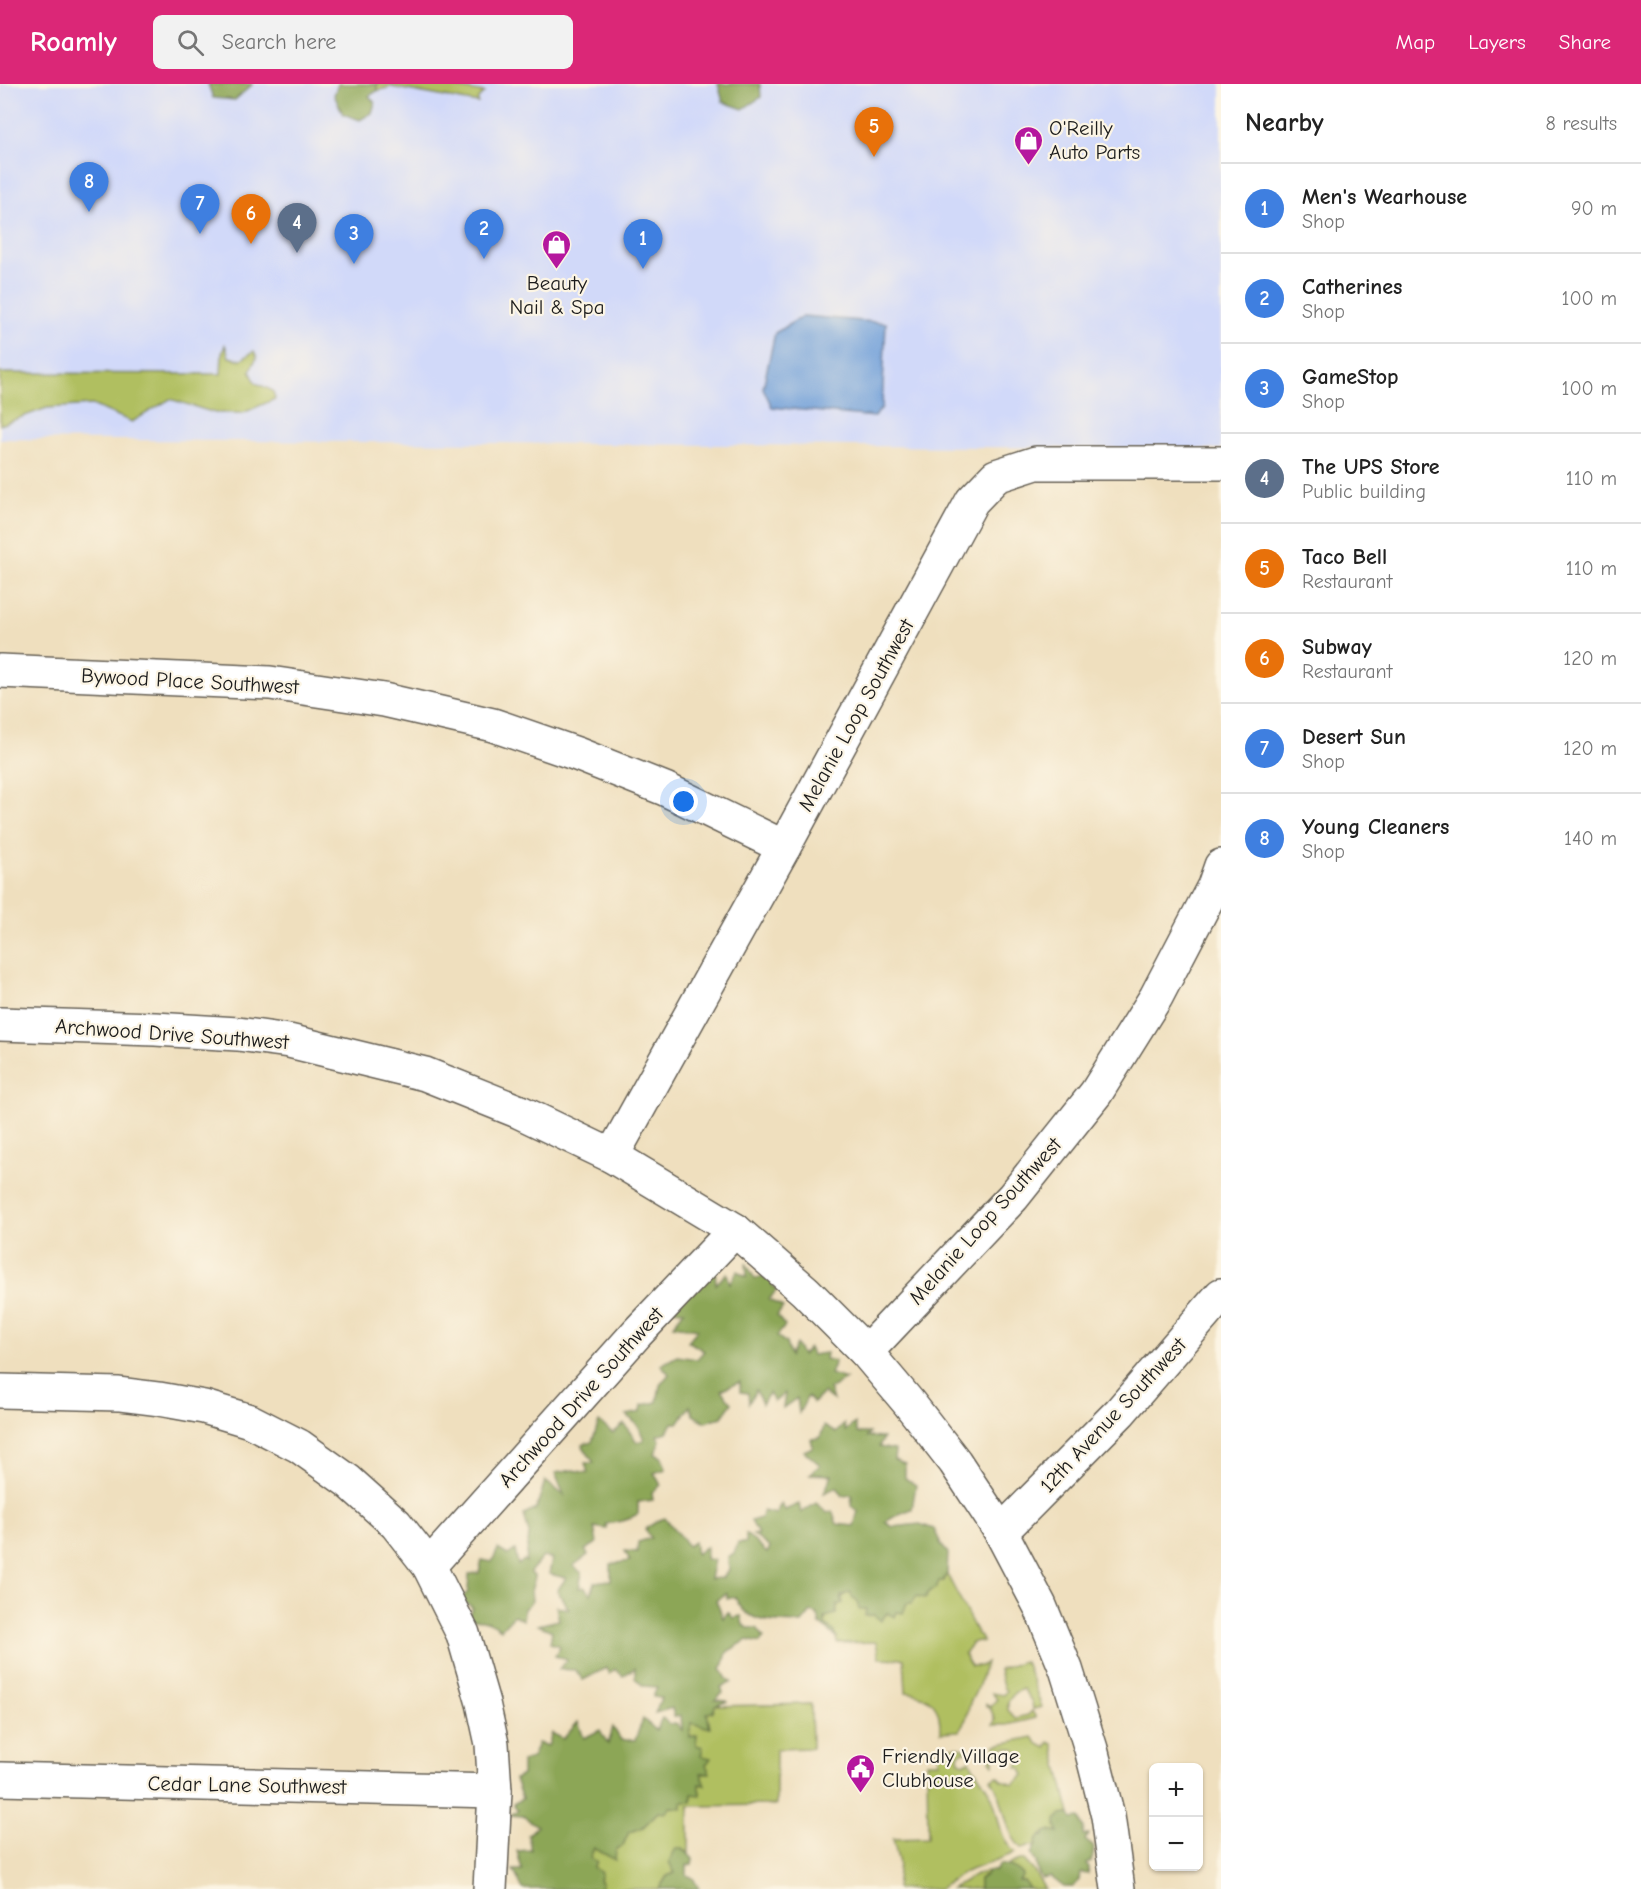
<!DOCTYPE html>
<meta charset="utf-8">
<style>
body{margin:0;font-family:"Comic Neue",sans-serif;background:#f2f2f2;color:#222}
.controls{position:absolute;right:18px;bottom:18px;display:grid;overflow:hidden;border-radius:9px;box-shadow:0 2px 4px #0004}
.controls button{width:54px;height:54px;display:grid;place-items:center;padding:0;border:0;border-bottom:2px solid #e0e0e0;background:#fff;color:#222;font:30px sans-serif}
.you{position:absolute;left:684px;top:718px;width:21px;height:21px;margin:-15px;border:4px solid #fff;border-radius:50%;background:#1a73e8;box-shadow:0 0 0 9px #1a73e833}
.badge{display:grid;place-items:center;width:39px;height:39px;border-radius:50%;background:#db2777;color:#fff;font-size:20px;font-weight:700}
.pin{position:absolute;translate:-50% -50px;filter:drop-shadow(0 2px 3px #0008)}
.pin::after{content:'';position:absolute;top:32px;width:21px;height:18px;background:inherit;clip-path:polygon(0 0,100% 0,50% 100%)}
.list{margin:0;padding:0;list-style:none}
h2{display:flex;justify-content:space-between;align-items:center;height:78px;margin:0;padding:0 24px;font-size:26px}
h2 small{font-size:20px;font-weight:400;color:#767676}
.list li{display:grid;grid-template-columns:39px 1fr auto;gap:18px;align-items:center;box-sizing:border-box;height:90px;padding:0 24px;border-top:2px solid #e0e0e0}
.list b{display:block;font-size:22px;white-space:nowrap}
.list p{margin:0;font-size:20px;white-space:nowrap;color:#767676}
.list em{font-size:20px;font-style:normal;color:#767676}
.icon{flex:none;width:33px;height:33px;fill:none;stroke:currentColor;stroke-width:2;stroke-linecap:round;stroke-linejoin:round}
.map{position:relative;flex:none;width:1221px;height:1805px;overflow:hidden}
header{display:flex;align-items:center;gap:36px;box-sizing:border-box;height:84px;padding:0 30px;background:#db2777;color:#fff}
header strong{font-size:28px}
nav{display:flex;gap:33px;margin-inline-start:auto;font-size:21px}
.search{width:420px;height:54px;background:#f2f2f2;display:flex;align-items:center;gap:15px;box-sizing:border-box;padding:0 21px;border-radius:9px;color:#767676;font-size:22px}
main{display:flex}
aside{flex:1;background:#fff}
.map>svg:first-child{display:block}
</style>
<header>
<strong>Roamly</strong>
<div class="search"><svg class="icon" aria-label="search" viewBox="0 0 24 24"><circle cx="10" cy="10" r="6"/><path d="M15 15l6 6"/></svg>Search here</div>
<nav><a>Map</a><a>Layers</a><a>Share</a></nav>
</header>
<main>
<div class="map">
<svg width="1221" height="1805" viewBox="0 0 1221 1805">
<rect width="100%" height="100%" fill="#fcf5e5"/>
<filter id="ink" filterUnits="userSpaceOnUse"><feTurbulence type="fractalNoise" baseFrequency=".0167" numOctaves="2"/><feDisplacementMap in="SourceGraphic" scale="12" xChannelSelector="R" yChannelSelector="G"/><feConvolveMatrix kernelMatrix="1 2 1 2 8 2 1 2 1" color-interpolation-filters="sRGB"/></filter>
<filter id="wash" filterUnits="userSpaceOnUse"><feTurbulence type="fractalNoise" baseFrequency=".008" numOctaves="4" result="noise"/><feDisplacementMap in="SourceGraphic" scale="24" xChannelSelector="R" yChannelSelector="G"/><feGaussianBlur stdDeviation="1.35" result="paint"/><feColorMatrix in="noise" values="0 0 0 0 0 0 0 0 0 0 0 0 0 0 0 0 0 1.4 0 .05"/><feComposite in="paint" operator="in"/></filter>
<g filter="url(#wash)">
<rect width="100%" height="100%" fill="#efdfbe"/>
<path fill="#d1d9f9" d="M 0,0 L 1221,0 L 1221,365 L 0,355 Z"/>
<g fill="#b0bf61" stroke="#666e3e" stroke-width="1.5">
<path d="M 377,0 L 439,0 L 484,9 L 478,15 L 478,19 L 391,3 L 377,7 Z"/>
<path d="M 225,261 L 229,273 L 241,276 L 254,267 L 257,273 L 250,287 L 256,299 L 273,307 L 275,315 L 243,329 L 215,329 L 170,315 L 132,338 L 92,321 L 47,324 L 0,341 L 0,289 L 221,290 L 222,270 Z"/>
<path d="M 947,1490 L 975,1545 L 983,1558 L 977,1557 L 971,1559 L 964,1571 L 971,1582 L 981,1582 L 986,1578 L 979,1601 L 970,1619 L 966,1635 L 959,1647 L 940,1648 C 941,1621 932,1612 906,1608 L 904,1575 L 879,1574 L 876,1558 L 837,1559 L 835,1548 L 825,1541 L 825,1533 L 836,1530 C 837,1519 840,1513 850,1507 L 866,1525 L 887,1529 L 897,1528 L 917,1511 L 928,1508 L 936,1504 L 939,1496 L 944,1497 Z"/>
<path d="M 1023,1577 L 1026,1580 L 1042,1623 L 1033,1625 L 1032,1618 L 1023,1605 L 1015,1608 L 1008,1618 L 1008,1626 L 1015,1634 L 1028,1631 L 1032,1627 L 1036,1634 L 1007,1641 L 993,1641 L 995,1636 L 991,1626 L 987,1623 L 985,1620 L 990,1623 L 997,1615 L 992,1609 L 1003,1611 L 1006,1607 L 1003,1603 L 999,1586 Z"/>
<path d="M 811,1620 L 812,1664 L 776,1665 L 776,1721 L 689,1722 L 689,1770 L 683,1764 L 675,1789 L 667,1792 L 659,1805 L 598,1805 L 602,1801 L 590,1774 L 594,1764 L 616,1766 L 623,1761 L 629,1748 L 642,1744 L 658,1728 L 682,1718 L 700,1700 L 704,1701 L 701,1689 L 701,1672 L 690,1654 L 691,1638 L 707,1629 L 715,1622 Z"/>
<path d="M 1033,1653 L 1037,1659 L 1046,1664 L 1049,1658 L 1053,1660 L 1070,1730 L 1061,1731 L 1060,1749 L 1049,1747 L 1044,1749 L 1044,1752 L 1041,1751 L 1037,1756 L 1037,1760 L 1022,1765 C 1002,1746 1007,1718 991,1695 L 998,1692 L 1002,1696 L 1013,1700 L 1019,1696 L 1024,1691 L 1021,1684 L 1017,1683 L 1020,1677 L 1016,1666 L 1009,1664 L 999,1665 L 994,1673 L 994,1681 L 990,1676 L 996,1661 Z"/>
<path d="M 959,1663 L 963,1664 L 966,1668 L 962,1668 L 958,1671 L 959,1677 L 964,1679 L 970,1677 C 976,1689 986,1699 991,1711 C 1001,1733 996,1750 1015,1769 L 965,1788 L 939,1805 L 896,1805 L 899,1780 L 893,1755 L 928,1754 L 927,1678 L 939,1678 L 939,1664 Z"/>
<path d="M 1020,1776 L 1024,1776 L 1033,1786 L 1045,1805 L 1029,1805 L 1024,1797 L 1019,1797 L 1008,1781 Z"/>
<path d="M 988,1787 L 986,1791 L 979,1795 L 979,1805 L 951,1805 L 973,1792 Z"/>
</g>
<g fill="#8ca657" stroke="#54613a" stroke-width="1.5">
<path d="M 208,0 L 252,0 L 252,1 L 235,16 L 213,14 Z"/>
<path d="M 338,0 L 377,0 L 377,7 L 369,12 L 375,19 L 372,29 L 360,36 L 343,30 L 334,11 Z"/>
<path d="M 718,0 L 760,0 L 761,13 L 743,25 L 723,18 Z"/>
<path d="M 746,1179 L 755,1195 L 773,1188 L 773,1203 L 778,1204 L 769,1216 L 783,1223 L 777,1232 L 785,1242 L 777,1252 L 786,1259 L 790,1272 L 796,1260 L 802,1271 L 809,1264 L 812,1271 L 826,1269 L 825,1275 L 835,1277 L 830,1290 L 846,1295 L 829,1305 L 833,1316 L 823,1309 L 813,1319 L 808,1312 L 799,1329 L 797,1314 L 783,1324 L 785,1309 L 774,1318 L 769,1309 L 762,1320 L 756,1306 L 749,1319 L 748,1309 L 740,1308 L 740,1298 L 721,1306 L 732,1319 L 722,1333 L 706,1338 L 693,1331 L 690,1322 L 678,1339 L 672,1339 L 667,1348 L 657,1351 L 660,1356 L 655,1370 L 662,1373 L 666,1385 L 654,1389 L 661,1401 L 652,1408 L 653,1416 L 638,1418 L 638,1430 L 623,1437 L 606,1440 L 607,1445 L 594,1443 L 597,1459 L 585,1466 L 588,1471 L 573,1482 L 582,1489 L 579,1504 L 584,1503 L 591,1510 L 595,1498 L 611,1496 L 611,1480 L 630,1477 L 625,1467 L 637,1468 L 638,1458 L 651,1454 L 645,1445 L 659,1436 L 665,1434 L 688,1462 L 694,1458 L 696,1470 L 706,1463 L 706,1475 L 714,1476 L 710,1495 L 722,1494 L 729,1486 L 728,1473 L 734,1469 L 738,1459 L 746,1459 L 746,1450 L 767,1469 L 770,1464 L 753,1451 L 758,1450 L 751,1437 L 761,1434 L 763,1427 L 776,1430 L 781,1419 L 785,1426 L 799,1420 L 801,1429 L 816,1419 L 827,1429 L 832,1427 L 837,1440 L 854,1442 L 858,1427 L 851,1422 L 852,1411 L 843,1412 L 837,1403 L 824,1409 L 832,1391 L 810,1390 L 820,1381 L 804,1367 L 813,1363 L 811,1355 L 820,1354 L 824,1342 L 836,1349 L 844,1339 L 845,1347 L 855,1339 L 857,1349 L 870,1349 L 867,1353 L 883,1354 L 879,1363 L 895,1366 L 894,1376 L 905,1380 L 905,1394 L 916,1401 L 912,1425 L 899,1430 L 885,1438 L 893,1443 L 920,1440 L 934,1445 L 942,1462 L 948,1469 L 947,1490 L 943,1497 L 939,1497 L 936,1504 L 928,1508 L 926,1514 L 917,1512 L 912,1519 L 907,1519 L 903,1529 L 897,1528 L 895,1533 L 887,1529 L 881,1537 L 874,1531 L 865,1532 L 866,1525 L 859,1525 L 857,1516 L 853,1515 L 850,1508 L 841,1512 L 843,1519 L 837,1521 L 836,1530 L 825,1533 L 825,1541 L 835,1548 L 837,1553 L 820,1540 L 818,1531 L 811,1528 L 802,1539 C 776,1537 746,1542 735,1513 L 727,1515 L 727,1509 L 716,1516 L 723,1534 L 728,1528 L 733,1534 L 741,1532 L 743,1541 L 748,1544 L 757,1544 L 764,1553 L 760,1559 L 747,1556 L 727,1568 L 724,1580 L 721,1584 L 727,1595 L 732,1597 L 721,1603 L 723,1609 L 715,1616 L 728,1617 L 715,1622 L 713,1628 L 707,1629 L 710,1644 L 691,1639 L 690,1653 L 697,1651 L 696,1661 L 703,1663 L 701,1672 L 711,1674 L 706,1681 L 710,1689 L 701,1689 L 705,1701 L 700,1700 L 700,1711 L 692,1710 L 692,1718 L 682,1718 L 682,1724 L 671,1723 L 665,1729 L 658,1728 L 642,1744 L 629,1748 L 623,1761 L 616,1766 L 615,1776 L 594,1764 L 590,1774 L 597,1779 L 594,1783 L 601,1789 L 599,1796 L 602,1801 L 598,1805 L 523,1805 L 513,1786 L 522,1786 L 517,1767 L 531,1766 L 528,1751 L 537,1742 L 523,1732 L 510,1731 L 518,1726 L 513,1720 L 522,1715 L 515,1695 L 522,1691 L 522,1677 L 532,1674 L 538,1659 L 548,1662 L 552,1649 L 563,1655 L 578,1638 L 584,1654 L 600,1646 L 608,1660 L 613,1643 L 621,1656 L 635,1656 L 643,1635 L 656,1646 L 662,1634 L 670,1640 L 676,1639 L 682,1646 L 681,1631 L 674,1633 L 672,1624 L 655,1629 L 661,1614 L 653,1613 L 657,1603 L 643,1602 L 635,1594 L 635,1584 L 623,1592 L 615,1585 L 609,1590 L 606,1584 L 583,1596 L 575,1586 L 559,1585 L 567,1575 L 555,1572 L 560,1562 L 550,1559 L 552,1547 L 538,1541 L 559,1536 L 556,1522 L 569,1525 L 557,1507 L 566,1494 L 549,1490 L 552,1475 L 543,1473 L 530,1488 L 535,1493 L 531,1507 L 532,1517 L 524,1525 L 523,1536 L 514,1531 L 501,1545 C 491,1537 479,1534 467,1536 L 472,1523 L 460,1515 L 468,1508 L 469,1490 L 479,1489 L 482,1476 L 492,1478 L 498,1465 L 508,1471 L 515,1466 L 518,1481 L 524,1476 L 526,1478 L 529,1450 L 524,1431 L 536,1425 L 545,1397 L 564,1411 L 555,1389 L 573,1386 L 588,1389 L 585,1379 L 594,1379 L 582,1361 L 592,1358 L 599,1338 L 613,1349 L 624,1340 L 637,1358 L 644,1356 L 639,1343 L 627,1331 L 641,1328 L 642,1321 L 657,1318 L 660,1301 L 669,1290 L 661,1281 L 677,1272 L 697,1275 L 704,1267 L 688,1257 L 698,1245 L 673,1241 L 684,1227 L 670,1224 L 715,1184 L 716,1200 L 727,1189 L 730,1200 L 737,1187 L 747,1193 Z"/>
<path d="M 1070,1730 L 1072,1735 L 1080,1734 L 1084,1743 L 1083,1751 L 1088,1751 L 1085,1756 L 1094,1763 L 1092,1778 L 1087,1780 L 1089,1784 L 1088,1790 L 1080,1789 L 1079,1797 L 1073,1803 L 1064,1803 L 1051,1793 L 1042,1795 L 1038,1789 L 1036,1780 L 1037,1779 L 1031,1771 L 1035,1761 L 1037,1760 L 1036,1756 L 1041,1751 L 1044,1752 L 1044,1749 L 1049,1747 L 1059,1749 L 1056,1743 L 1056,1736 L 1061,1731 Z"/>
<path d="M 676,1764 L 683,1764 L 693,1775 L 692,1780 L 687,1781 L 687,1791 L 693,1794 L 699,1805 L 659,1805 L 667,1792 L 675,1789 L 669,1778 Z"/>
<path d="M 1000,1780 C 1010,1782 1016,1783 1023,1791 L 1019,1797 L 1024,1797 L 1029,1805 L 979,1805 L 979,1795 L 986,1791 L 988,1787 L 995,1787 Z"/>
</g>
<path fill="#72a0da" stroke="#475e7b" stroke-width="1.5" d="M 803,232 L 886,239 L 882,323 L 875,333 L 772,323 L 763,304 L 775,249 Z"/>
</g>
<g filter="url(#ink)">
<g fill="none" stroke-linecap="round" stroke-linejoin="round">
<defs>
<g id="street">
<path d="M 0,587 L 270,599 L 384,616 L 493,641 L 577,670 L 665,705 L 784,763"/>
<path d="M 0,940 L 155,945 L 238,950 L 289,957 L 425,990 L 520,1028 L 612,1072 L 735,1146 L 805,1207 L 866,1268 L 909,1319 L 955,1378 L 1001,1448 L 1040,1522 L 1066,1585 L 1091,1665 L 1108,1732 L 1118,1805"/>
<path d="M 612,1072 L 784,763 L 972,417 L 996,392 L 1036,379 L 1221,379"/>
<path d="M 866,1268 L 1013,1113 L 1096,1009 L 1156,913 L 1214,802 L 1221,782"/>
<path d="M 0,1307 L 119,1310 L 159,1315 L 204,1323 L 250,1337 L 299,1362 L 348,1397 L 396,1440 L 429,1482 L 463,1550 L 483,1619 L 492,1660 L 495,1707 L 490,1805"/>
<path d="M 1001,1448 L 1120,1328 L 1221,1211"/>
<path d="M 429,1482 L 637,1249 L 735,1146"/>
<path d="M 0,1695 L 495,1707"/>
</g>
</defs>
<use href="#street" stroke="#666055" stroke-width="36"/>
<use href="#street" stroke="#fff" stroke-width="33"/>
</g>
</g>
<defs>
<symbol id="shop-pin" viewBox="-11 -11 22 30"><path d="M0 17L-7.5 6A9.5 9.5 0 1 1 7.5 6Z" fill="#b5179e" stroke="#fcf5e5"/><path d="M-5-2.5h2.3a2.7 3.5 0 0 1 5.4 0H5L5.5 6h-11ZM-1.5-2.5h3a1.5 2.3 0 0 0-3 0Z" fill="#fff"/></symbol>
<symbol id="civic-pin" viewBox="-11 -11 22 30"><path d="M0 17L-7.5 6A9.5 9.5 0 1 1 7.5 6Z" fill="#b5179e" stroke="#fcf5e5"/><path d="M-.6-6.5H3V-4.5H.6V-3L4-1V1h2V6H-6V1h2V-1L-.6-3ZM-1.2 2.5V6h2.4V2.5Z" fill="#fff"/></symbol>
</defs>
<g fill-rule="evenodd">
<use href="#shop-pin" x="1012" y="40" width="33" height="45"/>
<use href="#shop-pin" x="540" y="144" width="33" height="45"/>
<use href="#civic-pin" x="844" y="1668" width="33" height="45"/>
</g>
<g text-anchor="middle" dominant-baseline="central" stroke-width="4.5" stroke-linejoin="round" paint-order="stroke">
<g font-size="21" fill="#1c1c1c" stroke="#fcf5e5" text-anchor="start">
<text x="1049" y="44">O'Reilly<tspan x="1049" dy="24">Auto Parts</tspan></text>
<text x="557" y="199" text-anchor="middle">Beauty<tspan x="557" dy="24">Nail &amp; Spa</tspan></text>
<text x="882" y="1672">Friendly Village<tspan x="882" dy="24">Clubhouse</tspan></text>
</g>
<g font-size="21" fill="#1c1c1c" stroke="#fcf5e5">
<text transform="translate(190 597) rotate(3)">Bywood Place Southwest</text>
<text transform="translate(856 631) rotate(-61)">Melanie Loop Southwest</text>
<text transform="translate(172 950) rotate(4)">Archwood Drive Southwest</text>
<text transform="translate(985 1137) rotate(-48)">Melanie Loop Southwest</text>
<text transform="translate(581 1313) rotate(-48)">Archwood Drive Southwest</text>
<text transform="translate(1113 1331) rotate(-47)">12th Avenue Southwest</text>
<text transform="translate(247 1701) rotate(1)">Cedar Lane Southwest</text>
</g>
</g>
</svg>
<div class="controls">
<button>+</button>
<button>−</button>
</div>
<div class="you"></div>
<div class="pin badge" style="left:643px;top:185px;background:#3f7fe0">1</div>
<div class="pin badge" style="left:484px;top:175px;background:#3f7fe0">2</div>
<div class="pin badge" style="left:354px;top:180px;background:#3f7fe0">3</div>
<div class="pin badge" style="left:297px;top:169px;background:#5c6f8a">4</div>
<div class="pin badge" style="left:874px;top:73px;background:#e8710a">5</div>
<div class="pin badge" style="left:251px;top:160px;background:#e8710a">6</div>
<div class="pin badge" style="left:200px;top:150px;background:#3f7fe0">7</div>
<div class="pin badge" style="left:89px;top:128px;background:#3f7fe0">8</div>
</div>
<aside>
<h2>Nearby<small>8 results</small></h2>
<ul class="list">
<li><span class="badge" style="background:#3f7fe0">1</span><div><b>Men's Wearhouse</b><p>Shop</p></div><em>90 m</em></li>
<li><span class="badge" style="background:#3f7fe0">2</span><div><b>Catherines</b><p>Shop</p></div><em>100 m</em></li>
<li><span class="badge" style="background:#3f7fe0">3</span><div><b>GameStop</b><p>Shop</p></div><em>100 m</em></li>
<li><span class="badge" style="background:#5c6f8a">4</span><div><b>The UPS Store</b><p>Public building</p></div><em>110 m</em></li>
<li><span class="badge" style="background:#e8710a">5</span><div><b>Taco Bell</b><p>Restaurant</p></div><em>110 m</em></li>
<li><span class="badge" style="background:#e8710a">6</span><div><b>Subway</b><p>Restaurant</p></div><em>120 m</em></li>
<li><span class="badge" style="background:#3f7fe0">7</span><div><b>Desert Sun</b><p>Shop</p></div><em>120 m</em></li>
<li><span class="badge" style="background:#3f7fe0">8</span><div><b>Young Cleaners</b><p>Shop</p></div><em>140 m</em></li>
</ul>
</aside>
</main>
